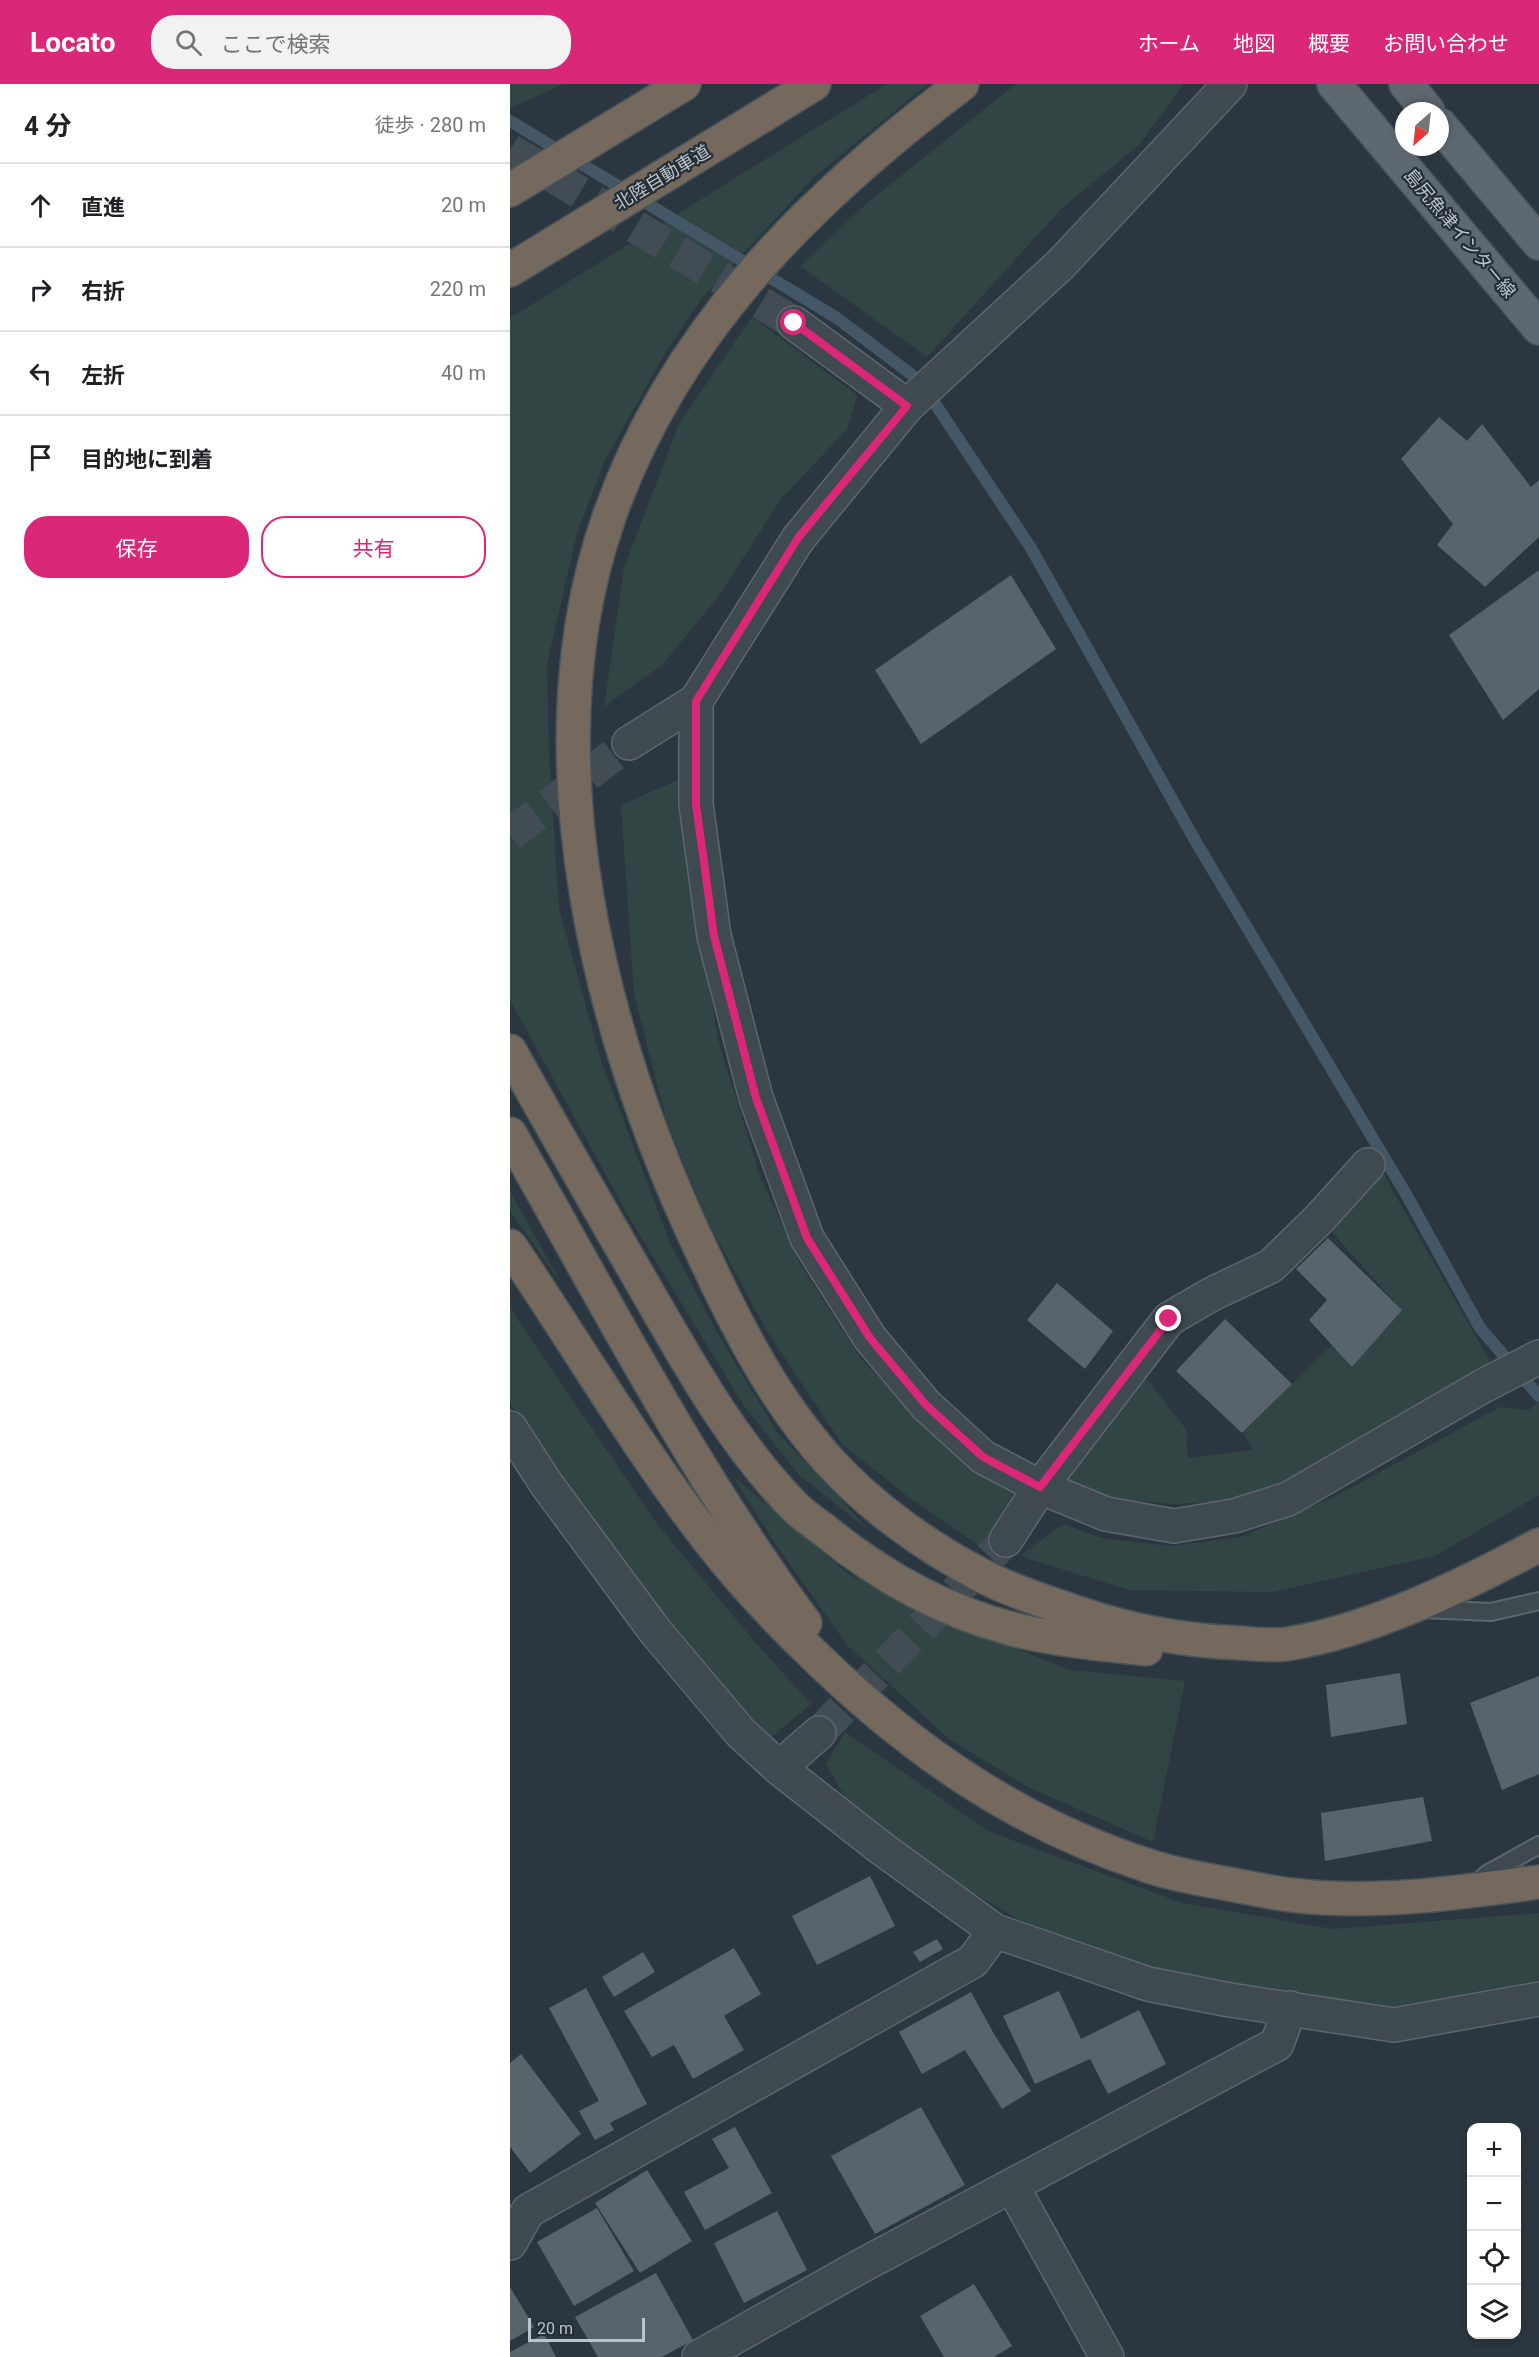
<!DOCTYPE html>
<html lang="ja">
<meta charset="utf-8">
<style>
body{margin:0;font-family:Roboto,"Noto Sans JP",sans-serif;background:#f2f2f2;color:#202124}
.controls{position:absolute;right:18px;bottom:18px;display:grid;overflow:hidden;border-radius:12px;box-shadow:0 3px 9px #0003}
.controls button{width:54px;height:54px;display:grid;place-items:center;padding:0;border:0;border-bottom:2px solid #e0e0e0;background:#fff;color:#202124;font:30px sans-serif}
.compass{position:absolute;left:885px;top:18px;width:54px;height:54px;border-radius:50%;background:#fff;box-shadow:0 3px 9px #0003;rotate:207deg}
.scale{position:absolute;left:18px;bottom:15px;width:117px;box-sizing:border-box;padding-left:6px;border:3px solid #bcc3ca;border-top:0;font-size:16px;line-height:21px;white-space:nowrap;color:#bcc3ca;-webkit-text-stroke:4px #232e36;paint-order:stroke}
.stop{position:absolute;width:18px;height:18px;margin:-14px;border:4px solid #db2777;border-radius:50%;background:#fff}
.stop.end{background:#db2777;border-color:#fff;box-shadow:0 2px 6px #0008}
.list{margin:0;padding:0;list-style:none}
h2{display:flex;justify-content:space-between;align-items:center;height:78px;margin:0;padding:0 24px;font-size:26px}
h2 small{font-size:20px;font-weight:400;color:#757577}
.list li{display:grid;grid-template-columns:39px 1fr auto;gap:18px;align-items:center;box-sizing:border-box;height:84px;padding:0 24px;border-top:2px solid #e0e0e0}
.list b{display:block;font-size:22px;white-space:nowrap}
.list em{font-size:20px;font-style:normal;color:#757577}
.actions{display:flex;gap:12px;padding:18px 24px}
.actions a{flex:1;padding:14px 0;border:2px solid #db2777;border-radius:24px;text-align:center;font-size:21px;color:#db2777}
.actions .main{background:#db2777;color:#fff}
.icon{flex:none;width:33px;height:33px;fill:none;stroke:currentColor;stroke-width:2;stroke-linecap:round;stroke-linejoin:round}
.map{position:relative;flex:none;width:1029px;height:2273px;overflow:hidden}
header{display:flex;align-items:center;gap:36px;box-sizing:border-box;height:84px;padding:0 30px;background:#db2777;color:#fff}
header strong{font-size:28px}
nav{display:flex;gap:33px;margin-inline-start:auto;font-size:21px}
.search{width:420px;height:54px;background:#f2f2f2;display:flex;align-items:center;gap:15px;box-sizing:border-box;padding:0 21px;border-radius:24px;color:#757577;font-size:22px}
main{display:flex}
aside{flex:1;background:#fff}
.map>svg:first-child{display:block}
</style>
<header>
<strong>Locato</strong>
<div class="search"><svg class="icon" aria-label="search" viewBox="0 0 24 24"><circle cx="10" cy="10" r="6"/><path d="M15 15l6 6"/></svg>ここで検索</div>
<nav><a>ホーム</a><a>地図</a><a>概要</a><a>お問い合わせ</a></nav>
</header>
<main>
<aside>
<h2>4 分<small>徒歩 · 280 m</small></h2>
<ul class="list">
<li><svg class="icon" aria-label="ahead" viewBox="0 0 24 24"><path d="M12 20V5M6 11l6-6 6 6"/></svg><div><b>直進</b></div><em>20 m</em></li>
<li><svg class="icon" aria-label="right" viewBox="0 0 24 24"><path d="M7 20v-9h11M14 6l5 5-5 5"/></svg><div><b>右折</b></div><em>220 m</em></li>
<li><svg class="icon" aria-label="left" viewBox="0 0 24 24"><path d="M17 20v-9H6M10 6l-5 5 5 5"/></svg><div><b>左折</b></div><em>40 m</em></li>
<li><svg class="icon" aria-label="arrive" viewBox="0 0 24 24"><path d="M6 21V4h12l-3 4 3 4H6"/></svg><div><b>目的地に到着</b></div></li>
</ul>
<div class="actions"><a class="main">保存</a><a>共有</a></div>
</aside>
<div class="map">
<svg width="1029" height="2273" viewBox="0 0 1029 2273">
<rect width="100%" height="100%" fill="#2b3740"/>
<g fill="#314644">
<path d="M 0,0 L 54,0 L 0,24 Z"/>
<path d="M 377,0 L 418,0 L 304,93 L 192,214 L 157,266 L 95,376 L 67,449 L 37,580 L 39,671 L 49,824 L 91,977 L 160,1159 L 208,1250 L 266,1347 L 361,1448 L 289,1391 L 234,1322 L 119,1133 L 0,916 L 0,234 Z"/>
<path d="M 506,0 L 674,0 L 629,61 L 552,124 L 417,273 L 290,182 L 356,120 Z"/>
<path d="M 242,233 L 347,311 L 338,344 L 271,415 L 210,510 L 153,580 L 94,623 L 114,484 L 169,340 Z"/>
<path d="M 168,696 L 185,829 L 209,959 L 250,1092 L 290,1180 L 351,1275 L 435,1361 L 505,1406 L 472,1464 L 400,1414 L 332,1360 L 257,1247 L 197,1136 L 157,1038 L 124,910 L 111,721 Z"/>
<path d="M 871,1086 L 981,1279 L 931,1306 L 770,1405 L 719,1417 L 663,1420 L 598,1414 L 555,1398 L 630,1287 L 676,1345 L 678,1374 L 743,1366 L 733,1349 L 822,1261 L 843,1282 L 891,1225 L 821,1147 Z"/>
<path d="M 0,1107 L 51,1199 L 0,1127 Z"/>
<path d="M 0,1224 L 147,1440 L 245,1558 L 301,1620 L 259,1655 L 145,1526 L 0,1319 Z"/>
<path d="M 1029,1317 L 1029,1411 L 925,1472 L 763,1508 L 619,1506 L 510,1472 L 553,1440 L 592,1454 L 660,1462 L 731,1453 L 824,1413 L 990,1323 L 1019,1326 Z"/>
<path d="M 223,1392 L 338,1490 L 405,1524 L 560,1586 L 675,1597 L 643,1758 L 520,1704 L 439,1655 L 337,1561 L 262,1455 Z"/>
<path d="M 335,1648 L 478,1747 L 672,1819 L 822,1845 L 1029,1829 L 1029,1896 L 861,1927 L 761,1905 L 659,1891 L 600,1873 L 510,1836 L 441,1796 L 339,1720 L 316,1680 Z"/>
</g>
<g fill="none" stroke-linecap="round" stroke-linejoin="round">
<path stroke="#435766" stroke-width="12" d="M 0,37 L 327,234 L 410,297 L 521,464 L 686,758 L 896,1110 L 970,1244 L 1029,1312"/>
</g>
<g fill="#57646c">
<path d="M 929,333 L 957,357 L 972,340 L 1021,403 L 1029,396 L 1029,453 L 975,503 L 927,461 L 943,440 L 891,375 Z"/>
<path d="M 1029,486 L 1029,605 L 993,636 L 939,551 Z"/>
<path d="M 501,491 L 546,565 L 411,660 L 365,586 Z"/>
<path d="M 818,1154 L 892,1226 L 842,1283 L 799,1236 L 817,1216 L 786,1185 Z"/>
<path d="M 547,1199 L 603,1247 L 575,1285 L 517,1236 Z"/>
<path d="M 715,1235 L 782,1300 L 732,1349 L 666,1287 Z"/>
<path d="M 890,1589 L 897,1640 L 821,1653 L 816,1601 Z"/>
<path d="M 1029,1592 L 1029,1690 L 992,1706 L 960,1619 Z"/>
<path d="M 913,1713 L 922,1757 L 815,1777 L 811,1729 Z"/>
<path d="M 360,1792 L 385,1842 L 307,1881 L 282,1832 Z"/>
<path d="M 427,1855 L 433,1865 L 410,1878 L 403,1868 Z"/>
<path d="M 224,1864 L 251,1910 L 214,1932 L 234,1966 L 183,1995 L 164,1961 L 142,1973 L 114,1927 Z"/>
<path d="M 133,1868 L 145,1888 L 104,1913 L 92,1893 Z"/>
<path d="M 76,1904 L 137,2020 L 100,2039 L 104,2046 L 85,2056 L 69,2027 L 89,2017 L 39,1924 Z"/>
<path d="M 549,1907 L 571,1955 L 629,1926 L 656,1980 L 598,2010 L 580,1975 L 525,2000 L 493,1932 Z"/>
<path d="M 461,1908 L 484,1950 L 521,2007 L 492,2025 L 455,1966 L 412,1990 L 389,1948 Z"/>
<path d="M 11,1970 L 71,2050 L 20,2089 L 0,2063 L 0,1979 Z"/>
<path d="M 411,2023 L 455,2101 L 365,2150 L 321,2072 Z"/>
<path d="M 225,2043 L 262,2109 L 195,2146 L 174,2108 L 219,2084 L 202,2055 Z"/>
<path d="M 137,2086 L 182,2157 L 130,2189 L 85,2119 Z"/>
<path d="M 87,2124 L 124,2187 L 64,2222 L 27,2158 Z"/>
<path d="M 267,2127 L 297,2186 L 234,2219 L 204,2159 Z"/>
<path d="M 146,2189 L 183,2256 L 152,2273 L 88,2273 L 65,2233 Z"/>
<path d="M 464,2200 L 502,2262 L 484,2273 L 434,2273 L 410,2232 Z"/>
<path d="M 0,2203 L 24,2243 L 0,2257 Z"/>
<path d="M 34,2250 L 46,2273 L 0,2273 L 0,2268 Z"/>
</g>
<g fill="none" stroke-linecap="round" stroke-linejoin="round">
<g stroke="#414c55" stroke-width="33" stroke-dasharray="33 16" stroke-linecap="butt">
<path d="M 0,66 L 284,239"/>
<path d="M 0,751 L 119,659"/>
<path d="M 309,1649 L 496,1456"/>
</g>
<defs>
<g id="lane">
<path d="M 913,1525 L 981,1528 L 1029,1517"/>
<path d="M 964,1802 L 977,1790 L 1029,1761"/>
</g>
<g id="street">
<path d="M 284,239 L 397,322"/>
<path d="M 186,617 L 186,720 L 204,852 L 246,1014 L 297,1154 L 360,1254 L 416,1321 L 473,1373 L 530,1403 L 596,1430 L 664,1442 L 724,1432 L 778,1415 L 973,1302 L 1029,1273"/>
<path d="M 119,659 L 186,617 L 288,455 L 397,322 L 551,180 L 720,0"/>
<path d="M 0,1344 L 37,1401 L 145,1547 L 231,1649 L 269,1684 L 371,1764 L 485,1847 L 638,1900 L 720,1916 L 884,1941 L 1029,1915"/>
<path d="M 496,1456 L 530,1403 L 659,1235 L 702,1210 L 761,1182 L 809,1135 L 858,1081"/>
<path d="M 269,1684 L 309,1649"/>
<path d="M 502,2102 L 597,2273"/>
<path d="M 0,2159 L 18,2127 L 463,1877 L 485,1847"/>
<path d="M 189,2273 L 351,2182 L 767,1960 L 780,1924"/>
</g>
<g id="primary">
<path d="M 824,0 L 1029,244"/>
<path d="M 896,0 L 918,27"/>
<path d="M 930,41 L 1029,159"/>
</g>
<g id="highway">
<path d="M 452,0 C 299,115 164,248 99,433 C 16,672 90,955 196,1176 C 229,1247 266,1318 319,1377 C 360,1422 415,1462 469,1490 C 500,1507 535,1517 568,1529 C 620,1547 675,1557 730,1559 C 745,1560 762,1562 777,1560 C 861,1547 954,1501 1029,1461"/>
<path d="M 0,106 L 174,0"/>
<path d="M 0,186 L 304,0"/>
<path d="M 0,967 C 45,1048 92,1129 138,1209 C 181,1284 224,1361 285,1423 C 294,1432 305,1439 314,1446 C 369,1491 434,1527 502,1545 C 546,1556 591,1560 636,1565"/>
<path d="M 0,1050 C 94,1215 182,1386 295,1539"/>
<path d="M 0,1162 C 66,1259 126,1362 198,1455 C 232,1499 269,1538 309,1576 C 407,1670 509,1740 639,1782 C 668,1792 699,1796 729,1802 C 746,1805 763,1809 781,1811 C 862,1821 948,1809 1029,1798"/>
</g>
</defs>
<use href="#lane" stroke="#5d666e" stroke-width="20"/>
<use href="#street" stroke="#5d666e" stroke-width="36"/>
<use href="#primary" stroke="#48525a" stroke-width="36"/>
<use href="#highway" stroke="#49535b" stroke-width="36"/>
<use href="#lane" stroke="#3f4950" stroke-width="16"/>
<use href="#street" stroke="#3f4950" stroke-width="33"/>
<use href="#primary" stroke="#5d6870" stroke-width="33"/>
<use href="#highway" stroke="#75685d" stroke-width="33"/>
</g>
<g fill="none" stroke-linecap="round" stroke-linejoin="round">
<path stroke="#db2777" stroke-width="8" d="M 284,239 L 397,322 L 288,454 L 186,617 L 186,720 L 204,852 L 246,1014 L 297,1154 L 360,1254 L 416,1321 L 473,1373 L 530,1403 L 659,1235"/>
</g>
<g text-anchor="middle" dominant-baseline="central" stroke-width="4.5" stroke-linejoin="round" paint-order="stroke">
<g font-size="18" fill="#bcc3ca" stroke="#232e36">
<text transform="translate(152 93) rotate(-31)">北陸自動車道</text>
<text transform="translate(950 149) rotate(50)">島尻魚津インター線</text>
</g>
</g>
</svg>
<div class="controls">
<button>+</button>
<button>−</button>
<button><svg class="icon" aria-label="locate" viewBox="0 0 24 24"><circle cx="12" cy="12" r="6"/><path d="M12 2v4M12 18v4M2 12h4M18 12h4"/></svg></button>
<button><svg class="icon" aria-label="layers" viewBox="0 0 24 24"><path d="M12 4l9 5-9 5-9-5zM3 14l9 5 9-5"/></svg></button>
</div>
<svg class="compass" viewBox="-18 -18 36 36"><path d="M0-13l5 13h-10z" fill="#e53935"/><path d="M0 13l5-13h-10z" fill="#757577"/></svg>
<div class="scale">20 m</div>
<div class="stop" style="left:284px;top:239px"></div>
<div class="stop end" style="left:659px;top:1235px"></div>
</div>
</main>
